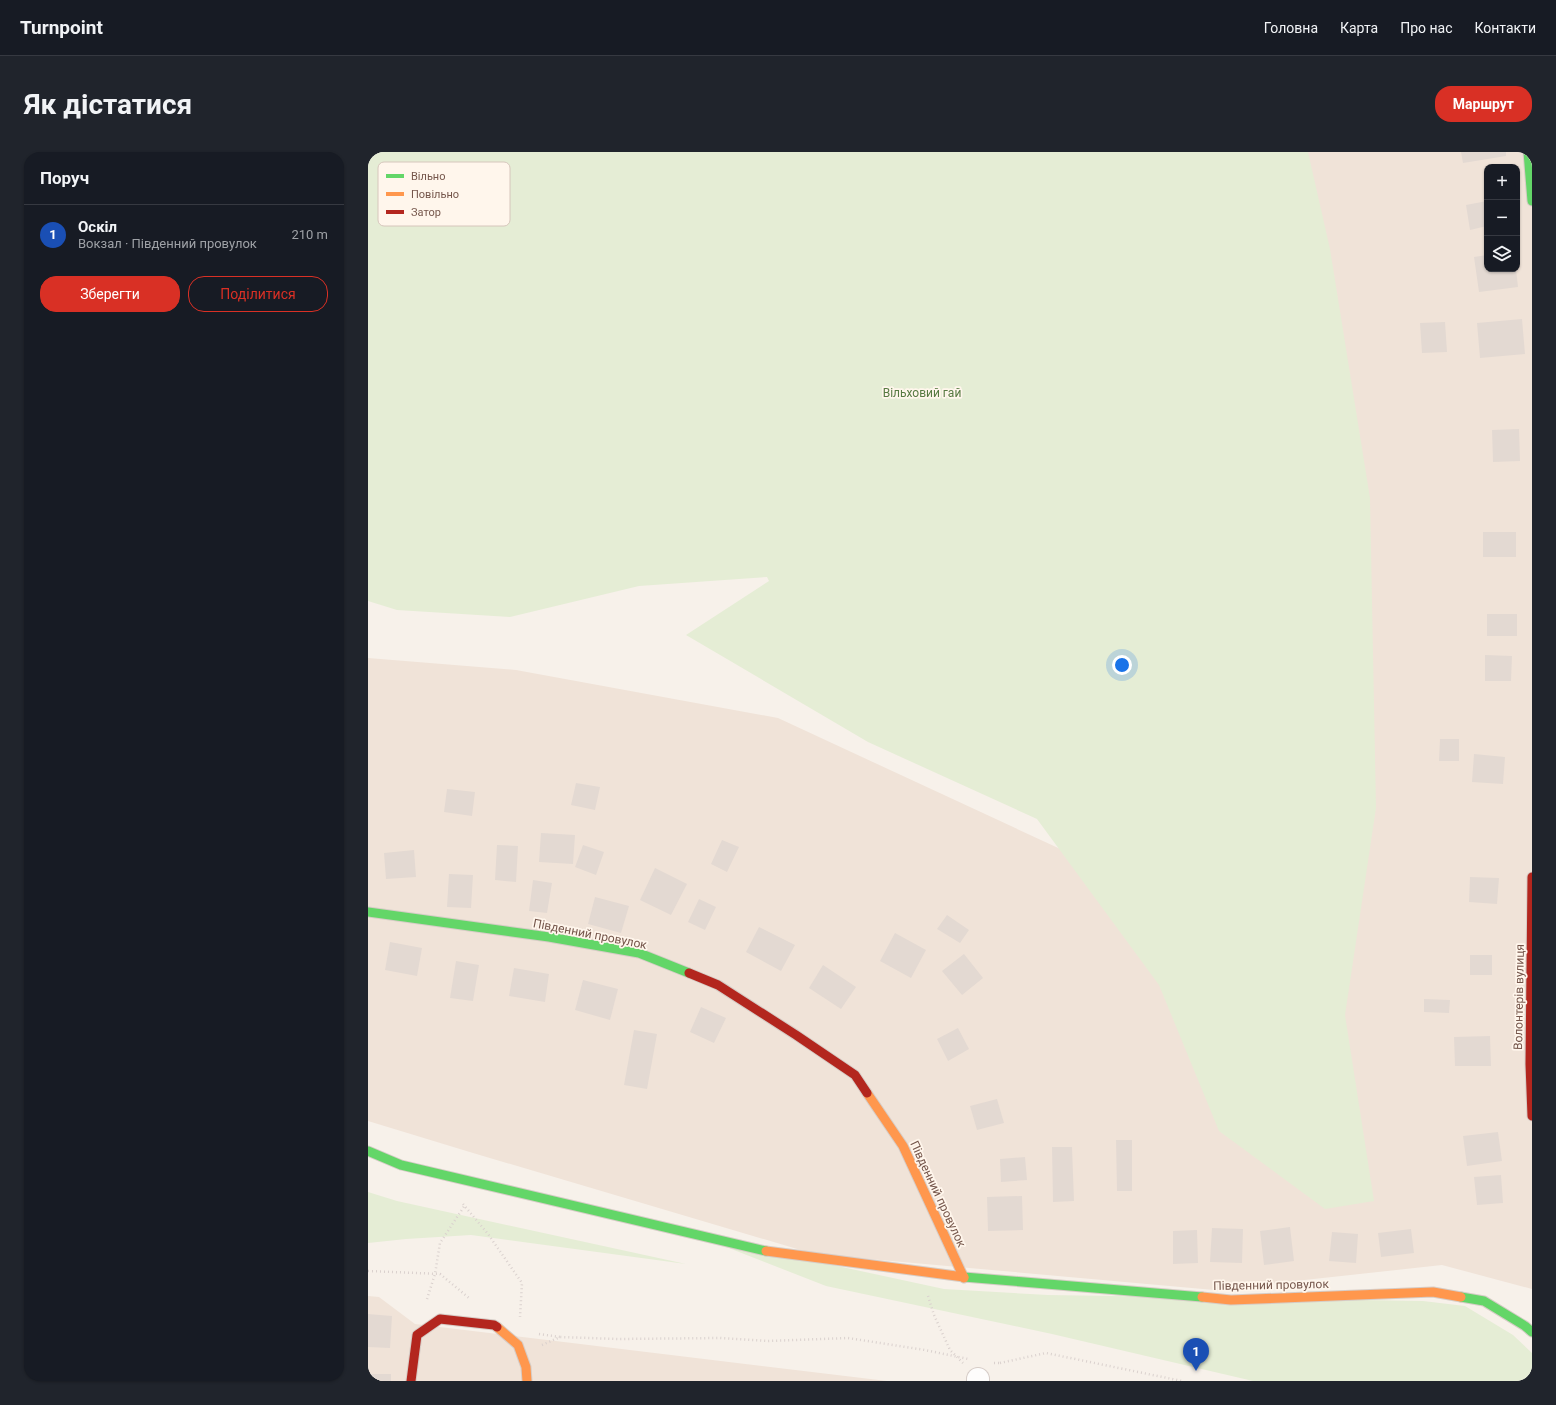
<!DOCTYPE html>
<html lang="uk">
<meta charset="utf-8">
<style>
body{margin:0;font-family:Roboto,sans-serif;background:#20242c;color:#f1f3f6}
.controls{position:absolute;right:12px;top:12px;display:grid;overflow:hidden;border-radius:8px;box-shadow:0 1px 3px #0004}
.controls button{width:36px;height:36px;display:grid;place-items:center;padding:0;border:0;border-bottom:1px solid #363941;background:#171b24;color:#f1f3f6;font:20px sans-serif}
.you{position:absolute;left:754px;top:513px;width:14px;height:14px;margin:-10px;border:3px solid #fff;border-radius:50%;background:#1a73e8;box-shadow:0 0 0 6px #1a73e833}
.badge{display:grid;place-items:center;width:26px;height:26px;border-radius:50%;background:#d93025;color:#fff;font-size:13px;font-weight:700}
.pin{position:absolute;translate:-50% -33px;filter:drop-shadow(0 1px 2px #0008)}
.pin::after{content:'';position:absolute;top:21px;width:14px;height:12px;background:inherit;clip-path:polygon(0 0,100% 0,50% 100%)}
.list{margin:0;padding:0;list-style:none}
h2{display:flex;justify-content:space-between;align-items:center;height:52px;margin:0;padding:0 16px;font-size:17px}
h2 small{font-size:13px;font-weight:400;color:#9ea1a6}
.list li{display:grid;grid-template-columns:26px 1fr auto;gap:12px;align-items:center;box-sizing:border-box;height:60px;padding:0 16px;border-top:1px solid #363941}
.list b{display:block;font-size:15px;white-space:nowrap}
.list p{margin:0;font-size:13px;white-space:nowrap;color:#9ea1a6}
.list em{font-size:13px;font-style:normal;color:#9ea1a6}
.actions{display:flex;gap:8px;padding:12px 16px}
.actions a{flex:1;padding:9px 0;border:1px solid #d93025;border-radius:16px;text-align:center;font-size:14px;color:#d93025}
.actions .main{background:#d93025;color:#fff}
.icon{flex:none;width:22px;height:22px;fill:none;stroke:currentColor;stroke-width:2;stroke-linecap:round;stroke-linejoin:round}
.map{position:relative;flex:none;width:1164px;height:1229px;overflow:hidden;border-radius:16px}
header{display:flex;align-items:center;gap:24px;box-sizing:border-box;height:56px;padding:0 20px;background:#171b24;border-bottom:1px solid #363941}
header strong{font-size:19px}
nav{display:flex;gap:22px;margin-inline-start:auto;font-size:14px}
.intro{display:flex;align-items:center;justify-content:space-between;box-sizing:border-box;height:96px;padding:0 24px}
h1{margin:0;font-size:28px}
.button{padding:10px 18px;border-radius:16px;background:#d93025;color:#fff;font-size:14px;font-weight:700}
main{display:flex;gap:24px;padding:0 24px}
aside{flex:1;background:#171b24;border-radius:16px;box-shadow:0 1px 3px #0004}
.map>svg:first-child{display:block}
</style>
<header>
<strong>Turnpoint</strong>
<nav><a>Головна</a><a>Карта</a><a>Про нас</a><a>Контакти</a></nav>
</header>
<div class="intro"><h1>Як дістатися</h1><a class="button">Маршрут</a></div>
<main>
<aside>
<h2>Поруч<small></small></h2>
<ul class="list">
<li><span class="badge" style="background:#1a4fb4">1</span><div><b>Оскіл</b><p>Вокзал · Південний провулок</p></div><em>210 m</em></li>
</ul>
<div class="actions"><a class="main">Зберегти</a><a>Поділитися</a></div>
</aside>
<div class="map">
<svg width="1164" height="1229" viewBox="0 0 1164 1229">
<rect width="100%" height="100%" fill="#f7f1ea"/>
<g fill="#f0e3d8" fill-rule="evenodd">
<path d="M 904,0 L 1164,0 L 1164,1137 L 1074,1113 L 846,1138 L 446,1102 L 105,1001 L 0,969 L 0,506 L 148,518 L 410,566 L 701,701 ZM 1119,15 L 1149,15 L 1149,117 L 1119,117 Z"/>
<path d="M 0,1144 L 11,1145 L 47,1172 L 519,1229 L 0,1229 Z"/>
</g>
<g fill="#e5edd5">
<path d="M 0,0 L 940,0 L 962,97 L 1002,346 L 1008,656 L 977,863 L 1006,1049 L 957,1057 L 851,979 L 791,833 L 669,667 L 500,590 L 318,483 L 401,429 L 399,425 L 271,434 L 142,465 L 29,458 L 0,449 Z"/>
<path d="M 0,1040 L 29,1049 L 318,1112 L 103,1083 L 38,1087 L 0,1091 Z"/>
<path d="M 330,1084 L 576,1137 L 680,1143 L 1055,1149 L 1097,1154 L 1145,1183 L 1164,1201 L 1164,1229 L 885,1229 L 684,1182 L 458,1134 Z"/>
</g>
<g fill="#e3d9d2">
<path d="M 1093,0 L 1138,0 L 1138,4 L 1095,11 Z"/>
<path d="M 1119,49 L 1119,74 L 1102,78 L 1098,53 Z"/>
<path d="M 1119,103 L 1119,117 L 1148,117 L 1150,135 L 1111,140 L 1106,105 Z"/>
<path d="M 1154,167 L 1157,202 L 1112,206 L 1109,171 Z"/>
<path d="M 1077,170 L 1079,200 L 1054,201 L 1052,171 Z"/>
<path d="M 1151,277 L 1152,309 L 1125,310 L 1124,278 Z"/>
<rect x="1115" y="380" width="33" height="25"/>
<rect x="1119" y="462" width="30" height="22"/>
<path d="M 1117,503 L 1144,504 L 1143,529 L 1117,529 Z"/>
<path d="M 1072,587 L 1091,587 L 1091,609 L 1071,609 Z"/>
<path d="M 1106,602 L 1137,605 L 1135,632 L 1104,630 Z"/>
<path d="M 208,631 L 232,635 L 227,658 L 203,653 Z"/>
<path d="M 79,637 L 107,640 L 104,664 L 76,660 Z"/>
<path d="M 173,681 L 207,683 L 205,712 L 171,710 Z"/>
<path d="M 354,688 L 371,695 L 359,720 L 343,712 Z"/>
<path d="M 129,693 L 150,694 L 148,730 L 127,728 Z"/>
<path d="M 215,693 L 236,700 L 228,723 L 207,715 Z"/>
<path d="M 46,698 L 48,725 L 18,727 L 16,701 Z"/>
<path d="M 287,716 L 319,732 L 303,763 L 272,748 Z"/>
<path d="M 81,722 L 105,723 L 103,756 L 79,755 Z"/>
<path d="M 1102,725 L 1131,726 L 1129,752 L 1101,750 Z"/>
<path d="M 165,728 L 184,731 L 179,761 L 161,759 Z"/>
<path d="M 227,745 L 261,754 L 253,781 L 220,772 Z"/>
<path d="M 331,747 L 348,755 L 337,778 L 320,770 Z"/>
<path d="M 579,763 L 601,778 L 592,791 L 569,777 Z"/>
<path d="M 391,775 L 427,793 L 413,819 L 378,800 Z"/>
<path d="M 527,781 L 558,798 L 543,826 L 512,809 Z"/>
<path d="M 22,790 L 54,796 L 49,824 L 17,818 Z"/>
<path d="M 596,802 L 615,826 L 594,843 L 574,819 Z"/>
<rect x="1102" y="803" width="22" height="20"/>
<path d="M 88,809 L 111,813 L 105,849 L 82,846 Z"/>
<path d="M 455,813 L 488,835 L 473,857 L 441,836 Z"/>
<path d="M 146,816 L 181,822 L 177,850 L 141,844 Z"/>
<path d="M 215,828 L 250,837 L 242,868 L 207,858 Z"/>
<path d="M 1056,847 L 1082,848 L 1081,861 L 1056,860 Z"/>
<path d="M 333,855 L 358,866 L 346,891 L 322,880 Z"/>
<path d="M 590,876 L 601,897 L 580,909 L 569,887 Z"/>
<path d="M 266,878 L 289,882 L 279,937 L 256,933 Z"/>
<path d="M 1122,884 L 1123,914 L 1087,914 L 1086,885 Z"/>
<path d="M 629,947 L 636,971 L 609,978 L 602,954 Z"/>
<path d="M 1130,980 L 1134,1009 L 1099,1014 L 1095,984 Z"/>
<path d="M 748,988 L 764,988 L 764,1039 L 749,1039 Z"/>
<path d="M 684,995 L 704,995 L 706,1049 L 685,1050 Z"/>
<path d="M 657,1005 L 659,1028 L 633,1030 L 632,1007 Z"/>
<path d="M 1133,1023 L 1135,1051 L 1109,1053 L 1106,1025 Z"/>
<path d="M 654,1044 L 655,1078 L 620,1079 L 619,1045 Z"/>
<path d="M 922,1075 L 926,1109 L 896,1113 L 892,1079 Z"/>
<path d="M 844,1076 L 875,1077 L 874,1111 L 842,1110 Z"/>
<path d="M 1043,1077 L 1046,1101 L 1013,1105 L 1010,1081 Z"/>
<path d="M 829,1078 L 830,1111 L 805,1112 L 805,1079 Z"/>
<path d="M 964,1080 L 990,1082 L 988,1111 L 961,1109 Z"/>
<path d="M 0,1162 L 24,1164 L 22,1196 L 0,1195 Z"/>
<rect x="0" y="1222" width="23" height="7"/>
</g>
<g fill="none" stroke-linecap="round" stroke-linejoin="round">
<defs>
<path id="street" d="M 610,1227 L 610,1229"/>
<g id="fast">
<path d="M 1160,0 L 1164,49"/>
<path d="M 0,760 L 181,785 L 271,801 L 321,821"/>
<path d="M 0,999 L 33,1013 L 398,1099"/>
<path d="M 596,1125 L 834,1145"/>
<path d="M 1093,1145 L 1116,1149 L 1157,1174 L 1164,1180"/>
</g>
<g id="slow">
<path d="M 499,941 L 535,994 L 596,1126"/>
<path d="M 398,1099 L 596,1125"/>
<path d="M 834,1145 L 863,1148 L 1065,1140 L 1093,1145"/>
<path d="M 129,1175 L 150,1193 L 158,1215 L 159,1229"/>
</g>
<g id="jam">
<path d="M 1164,725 L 1162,912 L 1164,964"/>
<path d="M 321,821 L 350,833 L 428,883 L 487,923 L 499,941"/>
<path d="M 43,1229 L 49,1183 L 72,1167 L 126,1173 L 129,1175"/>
</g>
</defs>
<use href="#street" stroke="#d6ccc7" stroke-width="24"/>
<use href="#fast" stroke="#d6ccc6" stroke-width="11"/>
<use href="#slow" stroke="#d6ccc6" stroke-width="11"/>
<use href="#jam" stroke="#d6ccc6" stroke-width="11"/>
<g stroke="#dad1ce" stroke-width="2.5" stroke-dasharray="1 3" stroke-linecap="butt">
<path d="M 95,1052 L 120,1082 L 154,1131 L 152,1165"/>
<path d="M 0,1119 L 72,1122 L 101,1146"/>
<path d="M 560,1144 L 566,1163 L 582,1198 L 595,1211"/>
<path d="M 59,1147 L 67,1122 L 72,1091 L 97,1053"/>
<path d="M 171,1182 L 192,1185"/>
<path d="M 174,1193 L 192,1185 L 250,1187 L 352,1186 L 400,1189 L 480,1186 L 557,1198 L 600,1207"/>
<path d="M 626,1211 L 632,1211"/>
<path d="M 632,1211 L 678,1201 L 814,1229"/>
</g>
<use href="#street" stroke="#fefdfc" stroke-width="22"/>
<use href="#fast" stroke="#63d668" stroke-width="9"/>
<use href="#slow" stroke="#ff974d" stroke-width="9"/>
<use href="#jam" stroke="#b3261e" stroke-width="9"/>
</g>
<g text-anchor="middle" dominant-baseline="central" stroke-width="3.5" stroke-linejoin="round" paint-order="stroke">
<g font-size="12" fill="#577a42" stroke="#fff6ec">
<text x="554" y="241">Вільховий гай</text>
</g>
<g font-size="12" fill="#75564b" stroke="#fff6ec">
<text transform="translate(222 782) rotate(11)">Південний провулок</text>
<text transform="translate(1151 845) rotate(-89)">Волонтерів вулиця</text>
<text transform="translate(570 1042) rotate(65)">Південний провулок</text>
<text transform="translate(903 1133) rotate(-1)">Південний провулок</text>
</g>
</g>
<rect x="10" y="10" width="132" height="64" rx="6" fill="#fff6ec" stroke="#d6c6bc" stroke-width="1"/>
<rect x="18" y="22" width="18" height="4" fill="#63d668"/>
<rect x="18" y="40" width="18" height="4" fill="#ff974d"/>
<rect x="18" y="58" width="18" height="4" fill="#b3261e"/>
<g font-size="11" fill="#75564b">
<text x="43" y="28">Вільно</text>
<text x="43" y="46">Повільно</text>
<text x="43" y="64">Затор</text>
</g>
</svg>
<div class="controls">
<button>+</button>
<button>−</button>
<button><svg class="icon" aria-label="layers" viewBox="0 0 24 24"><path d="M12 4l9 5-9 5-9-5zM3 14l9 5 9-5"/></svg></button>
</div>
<div class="you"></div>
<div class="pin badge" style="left:828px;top:1219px;background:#1a4fb4">1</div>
</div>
</main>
